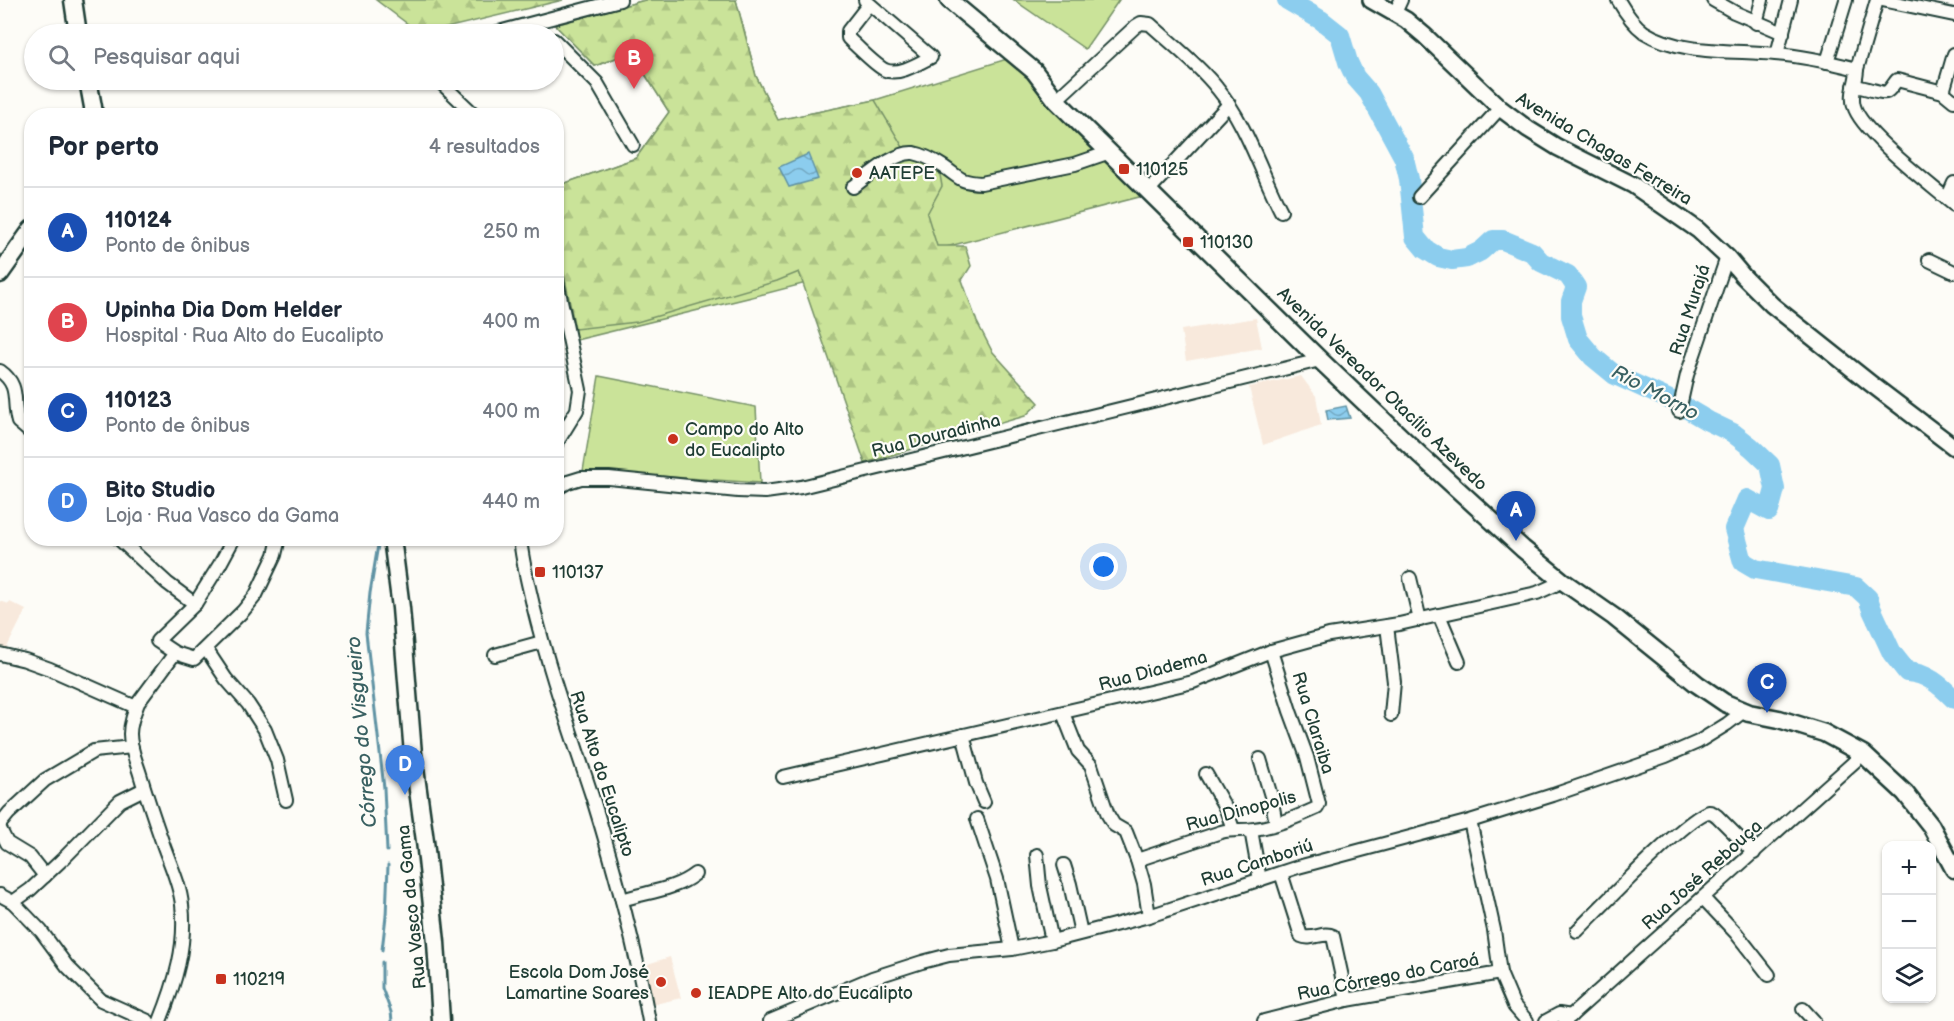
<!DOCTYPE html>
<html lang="pt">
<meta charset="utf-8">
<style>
body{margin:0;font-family:"Balsamiq Sans",sans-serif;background:#f6f6f7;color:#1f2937}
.controls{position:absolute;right:18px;bottom:18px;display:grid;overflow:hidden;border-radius:12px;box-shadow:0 2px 4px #0004}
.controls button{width:54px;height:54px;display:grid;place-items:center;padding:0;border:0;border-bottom:2px solid #e0e1e3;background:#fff;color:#1f2937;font:30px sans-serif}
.you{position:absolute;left:1104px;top:567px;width:21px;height:21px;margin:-15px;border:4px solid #fff;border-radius:50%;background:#1a73e8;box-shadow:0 0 0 9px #1a73e833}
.badge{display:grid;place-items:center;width:39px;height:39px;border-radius:50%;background:#7c3aed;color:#fff;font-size:20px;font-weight:700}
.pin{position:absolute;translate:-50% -50px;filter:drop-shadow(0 2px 3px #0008)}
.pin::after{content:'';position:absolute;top:32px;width:21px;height:18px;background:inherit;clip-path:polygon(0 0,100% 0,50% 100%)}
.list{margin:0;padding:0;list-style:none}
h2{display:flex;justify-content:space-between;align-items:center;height:78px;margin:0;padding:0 24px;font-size:26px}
h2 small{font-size:20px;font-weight:400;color:#747a83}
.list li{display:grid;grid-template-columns:39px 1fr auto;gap:18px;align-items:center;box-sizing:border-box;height:90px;padding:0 24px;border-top:2px solid #e0e1e3}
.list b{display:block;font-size:22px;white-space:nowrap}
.list p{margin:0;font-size:20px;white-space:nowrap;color:#747a83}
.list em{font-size:20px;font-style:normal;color:#747a83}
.icon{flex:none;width:33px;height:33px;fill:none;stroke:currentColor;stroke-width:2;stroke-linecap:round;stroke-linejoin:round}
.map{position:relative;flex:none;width:1954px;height:1021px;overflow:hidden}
.search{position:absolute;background:#fff;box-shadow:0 2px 4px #0004;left:24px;top:24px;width:540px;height:66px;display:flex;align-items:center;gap:15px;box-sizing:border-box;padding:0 21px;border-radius:33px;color:#747a83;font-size:22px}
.panel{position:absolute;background:#fff;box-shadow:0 2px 4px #0004;left:24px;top:108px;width:540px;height:438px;border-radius:24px}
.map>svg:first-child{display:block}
</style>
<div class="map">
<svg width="1954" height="1021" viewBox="0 0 1954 1021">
<defs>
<pattern id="forest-firs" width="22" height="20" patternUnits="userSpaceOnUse" patternTransform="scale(1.5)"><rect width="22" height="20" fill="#cae399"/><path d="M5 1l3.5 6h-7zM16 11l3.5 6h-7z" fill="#adc484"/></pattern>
<pattern id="water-waves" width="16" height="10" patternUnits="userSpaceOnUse" patternTransform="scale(1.5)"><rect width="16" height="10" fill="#8ccdee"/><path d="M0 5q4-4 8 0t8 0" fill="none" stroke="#72a8c2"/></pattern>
</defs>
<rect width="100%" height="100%" fill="#fdfcf7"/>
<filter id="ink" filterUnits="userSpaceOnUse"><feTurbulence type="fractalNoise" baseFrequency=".0167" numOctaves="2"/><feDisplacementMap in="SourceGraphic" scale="12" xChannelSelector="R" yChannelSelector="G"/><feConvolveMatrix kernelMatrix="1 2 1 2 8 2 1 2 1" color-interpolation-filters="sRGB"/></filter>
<g filter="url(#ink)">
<g fill="#f8e9dc">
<path d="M 1256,318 L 1262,348 L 1186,361 L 1181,330 Z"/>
<path d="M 1301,376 L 1316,396 L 1321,425 L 1263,445 L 1249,387 Z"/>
<path d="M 0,601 L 9,604 L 10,602 L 26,610 L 5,651 L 0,649 Z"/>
<path d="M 670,957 L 681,998 L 651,1005 L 641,966 Z"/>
</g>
<g fill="#cae399" stroke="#749066" stroke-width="1.5">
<path d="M 645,0 L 736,0 L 756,76 L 778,120 L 875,100 L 1010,58 L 1018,64 L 1143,196 L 752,297 L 576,340 L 557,262 L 557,186 L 636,158 L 669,112 L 631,52 L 595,66 L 555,25 Z"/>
<path d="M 1014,0 L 1119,0 L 1085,49 Z"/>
<path d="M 599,376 L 756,407 L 760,483 L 583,471 Z"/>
</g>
<g fill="url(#forest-firs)" stroke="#749066" stroke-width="1.5">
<path d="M 376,0 L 563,0 L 421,34 Z"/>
<path d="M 645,0 L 736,0 L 756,76 L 778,120 L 875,100 L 907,154 L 939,169 L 942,186 L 927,214 L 937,246 L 965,246 L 971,266 L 962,280 L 977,322 L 992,351 L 1039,403 L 1025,416 L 865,463 L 799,272 L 777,281 L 637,322 L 575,329 L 557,239 L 557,186 L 636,158 L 669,112 L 631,52 L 595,66 L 555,25 Z"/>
</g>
<g fill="url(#water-waves)" stroke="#6093a4" stroke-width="1.5">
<path d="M 808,154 L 818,179 L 789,187 L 779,167 Z"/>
<path d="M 1346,406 L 1350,418 L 1328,420 L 1326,410 Z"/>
</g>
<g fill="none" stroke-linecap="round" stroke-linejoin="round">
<g stroke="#6093a4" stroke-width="3">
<path d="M 375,538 L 378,545 L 370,593 L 366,633 L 384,788 L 387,851"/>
<path d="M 382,950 L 386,916 L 388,865"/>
<path d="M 382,962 L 382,988 L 391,1012 L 392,1021"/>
</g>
<path stroke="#8ccdee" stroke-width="20" d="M 1287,0 L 1321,20 L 1340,35 L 1348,62 L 1355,77 L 1369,93 L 1404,158 L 1409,179 L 1415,237 L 1425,249 L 1438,257 L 1452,260 L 1467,258 L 1481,251 L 1493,240 L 1503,240 L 1532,252 L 1541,262 L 1568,275 L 1576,287 L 1571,301 L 1571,316 L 1578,339 L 1593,357 L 1615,375 L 1679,404 L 1708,421 L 1733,433 L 1751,447 L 1770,465 L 1775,489 L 1769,511 L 1747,499 L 1734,529 L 1743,562 L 1755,569 L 1856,587 L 1868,598 L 1872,610 L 1892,653 L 1907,672 C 1927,673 1940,685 1954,699"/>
<defs>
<g id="minor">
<path d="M 865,0 L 931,57 C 919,63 899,76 885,70 C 875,65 861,50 852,42 L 848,38 L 848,31 L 869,4"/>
<path d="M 1618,0 C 1625,12 1633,24 1644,32 C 1680,55 1735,50 1775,54 C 1803,56 1830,62 1857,69 C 1857,82 1850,93 1854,106 C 1861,132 1931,185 1954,205"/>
<path d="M 1713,0 L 1734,12 L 1783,33"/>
<path d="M 1882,0 L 1954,15"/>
<path d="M 1395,13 L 1401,0"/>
<path d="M 1756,23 L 1762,0"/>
<path d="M 491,34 L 620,0"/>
<path d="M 554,40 L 597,83 L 633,145"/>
<path d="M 1777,54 L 1791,0"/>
<path d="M 1827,62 L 1846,0"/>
<path d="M 1857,69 L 1877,0"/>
<path d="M 438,80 L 476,116"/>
<path d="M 1854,86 C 1861,86 1882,94 1886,92 C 1890,91 1894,83 1897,80 L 1943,92 L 1954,101"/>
<path d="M 1943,92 L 1954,54"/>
<path d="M 1056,100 L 1136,26 L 1141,23 L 1150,24 C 1171,43 1200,66 1217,88 C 1246,123 1260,170 1281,211"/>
<path d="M 853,187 C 867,177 895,151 914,153 C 924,155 935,161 944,167 C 960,178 960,182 981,183 L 1075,164 L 1110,152"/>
<path d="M 1149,190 L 1229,104"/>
<path d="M 1419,197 L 1500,108"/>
<path d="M 1947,199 L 1954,183"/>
<path d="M 1929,260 L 1954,272"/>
<path d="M 556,277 L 580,390 L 577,410 L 556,444"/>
<path d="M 0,371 C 21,386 12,401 18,422 L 32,434"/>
<path d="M 1679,411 L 1687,375 L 1727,257"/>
<path d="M 556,489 L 568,482 L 581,478 L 609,478 L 738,491 L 765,492 L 801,487 L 1320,360"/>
<path d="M 118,538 L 167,583 L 195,604"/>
<path d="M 234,538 L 220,564 L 195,604 L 157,641 L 175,653 L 194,659 L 243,611 L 256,595 L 275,555 L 279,538"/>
<path d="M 520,538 C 522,561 528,583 533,605 C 549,671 571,732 592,796 C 615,870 635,945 649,1021"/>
<path d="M 1410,578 L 1420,620"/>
<path d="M 1439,615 L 1459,662"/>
<path d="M 1387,626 L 1394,682 L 1391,715"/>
<path d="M 206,649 L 226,679 L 248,704 L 265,730 L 277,760 L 286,800"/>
<path d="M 0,654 L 25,660 L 50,669 L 136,707"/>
<path d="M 495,655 L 542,642"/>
<path d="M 1063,713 L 1078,751 L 1091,765 L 1108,815 L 1114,825 L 1126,832 L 1137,860 L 1144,884 L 1149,916"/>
<path d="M 963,735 L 976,783 L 984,802"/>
<path d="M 1260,759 L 1271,796 L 1276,824"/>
<path d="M 1206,774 L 1226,809 L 1233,829"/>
<path d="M 783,777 L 1193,682 L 1271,651 L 1329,635 L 1399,624 L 1537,593 L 1555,585 L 1561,580"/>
<path d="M 977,819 L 997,879 L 1012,949"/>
<path d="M 1470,821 L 1494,930 L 1500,973"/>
<path d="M 0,824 L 9,813 L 45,780 L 94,751 L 132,747"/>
<path d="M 0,829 L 7,843 L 30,857 L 45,876"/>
<path d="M 1251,830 L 1260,880"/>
<path d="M 1037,855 L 1040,886 L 1052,941"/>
<path d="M 1137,860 L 1221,832 C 1232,829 1243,831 1254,829 C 1276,826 1297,817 1317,808 L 1319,804 L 1307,757 L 1290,711 L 1271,651"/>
<path d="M 1064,865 L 1070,884 L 1081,933"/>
<path d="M 1281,873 L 1301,936 C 1312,941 1323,931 1333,936 L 1347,1000"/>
<path d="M 0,895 L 13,902 L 41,931 L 67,966 L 101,1000 L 148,1021"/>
<path d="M 1703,898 L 1736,933 L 1769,975"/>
<path d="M 622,900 C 646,892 675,890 695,874"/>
<path d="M 13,902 L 30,890 L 65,857 L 120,801 L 144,789"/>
<path d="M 1577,931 C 1596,912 1690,814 1709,812 C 1713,812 1714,814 1717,816 L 1754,853"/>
<path d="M 1803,1009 L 1814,1021"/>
<path d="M 160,1021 C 175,984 187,945 182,905 C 180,884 170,864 163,844 C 155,821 147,798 140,774 C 136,761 130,748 130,734 C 130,723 134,713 138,703 L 175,653"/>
<path d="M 770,1021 L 872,978 L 922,962 L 949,955 L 1012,949 L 1052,941 L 1149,916 L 1298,867 L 1470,821 L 1553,795 L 1666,756 L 1698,742 L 1727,724 L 1744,711"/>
<path d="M 1264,1021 L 1347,1000 L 1500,973 L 1514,1006 L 1527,1021"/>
<path d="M 1546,1021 L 1559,1014 L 1571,1016"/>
<path d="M 1565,1021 L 1863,754"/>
</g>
<path id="tertiary" d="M 1371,0 L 1406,20 L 1425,36 L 1500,108 L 1528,129 L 1557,147 L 1633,185 L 1698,230 L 1727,257 L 1743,276 L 1772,305 L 1870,383 L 1954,447"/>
<g id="secondary">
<path d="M 73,0 L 78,34"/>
<path d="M 949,0 L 1034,71 L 1056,100 L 1320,360 L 1420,455 L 1523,549 L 1561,580 L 1614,617 L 1697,684 L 1725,703 L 1749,713 L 1779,719 L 1824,733 L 1863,754 L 1905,793 L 1931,826 L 1954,869"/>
<path d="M 88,80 L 93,107 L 93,116"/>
<path d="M 0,274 L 32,229"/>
<path d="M 392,538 L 401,608 L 413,754 L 425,841 L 436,942 L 441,1021"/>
</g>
</defs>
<use href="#minor" stroke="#1f3d34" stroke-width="16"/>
<use href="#tertiary" stroke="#1f3d34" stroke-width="20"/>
<use href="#secondary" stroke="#1f3d34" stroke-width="21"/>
<use href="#minor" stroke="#fdfcf7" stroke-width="12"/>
<use href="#tertiary" stroke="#fdfcf7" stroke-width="15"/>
<use href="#secondary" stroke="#fdfcf7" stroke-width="16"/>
</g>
</g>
<g fill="#c8321e" stroke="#fdfcf7" stroke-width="2">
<rect x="1118" y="163" width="12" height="12" rx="3"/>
<circle cx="857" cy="173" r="6"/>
<rect x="1182" y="236" width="12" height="12" rx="3"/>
<circle cx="673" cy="439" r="6"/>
<rect x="534" y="566" width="12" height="12" rx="3"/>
<rect x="215" y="973" width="12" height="12" rx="3"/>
<circle cx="661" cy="982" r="6"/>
<circle cx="696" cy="993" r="6"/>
</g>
<g text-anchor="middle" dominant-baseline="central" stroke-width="4.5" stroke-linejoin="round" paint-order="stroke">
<g font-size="18" fill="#1f3d34" stroke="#fdfcf7">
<text transform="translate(1604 149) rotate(31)">Avenida Chagas Ferreira</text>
<text transform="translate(1690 310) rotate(-72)">Rua Murajá</text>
<text transform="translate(1382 389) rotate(44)">Avenida Vereador Otacílio Azevedo</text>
<text transform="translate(936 436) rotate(-14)">Rua Douradinha</text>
<text transform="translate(1153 671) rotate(-15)">Rua Diadema</text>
<text transform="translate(1313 723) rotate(73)">Rua Claraiba</text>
<text transform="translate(602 774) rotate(72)">Rua Alto do Eucalipto</text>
<text transform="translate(1241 811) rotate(-15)">Rua Dinopolis</text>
<text transform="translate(1257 863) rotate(-18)">Rua Camboriú</text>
<text transform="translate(1702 875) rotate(-42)">Rua José Rebouça</text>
<text transform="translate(412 907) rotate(-96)">Rua Vasco da Gama</text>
<text transform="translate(1388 977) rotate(-11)">Rua Córrego do Caroá</text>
</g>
<g font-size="18" fill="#1f3d34" stroke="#fdfcf7" text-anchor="start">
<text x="1136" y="169">110125</text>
<text x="869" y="173">AATEPE</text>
<text x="1200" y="242">110130</text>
<text x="685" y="429">Campo do Alto<tspan x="685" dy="21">do Eucalipto</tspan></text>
<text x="552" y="572">110137</text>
<text x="649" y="972" text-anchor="end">Escola Dom José<tspan x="649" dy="21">Lamartine Soares</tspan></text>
<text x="233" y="979">110219</text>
<text x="708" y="993">IEADPE Alto do Eucalipto</text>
</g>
<g font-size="20" font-style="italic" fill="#3a6162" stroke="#fdfcf7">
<text transform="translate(1655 393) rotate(28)">Rio Morno</text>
<text transform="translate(362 732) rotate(-95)">Córrego do Visgueiro</text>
</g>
</g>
</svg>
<div class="controls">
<button>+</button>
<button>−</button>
<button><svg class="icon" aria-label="layers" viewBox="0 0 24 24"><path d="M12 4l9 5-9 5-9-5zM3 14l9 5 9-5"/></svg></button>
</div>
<div class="you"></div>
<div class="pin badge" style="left:1516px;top:541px;background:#1a4fb4">A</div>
<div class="pin badge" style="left:634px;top:89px;background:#e0444e">B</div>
<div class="pin badge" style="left:1767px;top:713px;background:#1a4fb4">C</div>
<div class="pin badge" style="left:405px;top:795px;background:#3f7fe0">D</div>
<div class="search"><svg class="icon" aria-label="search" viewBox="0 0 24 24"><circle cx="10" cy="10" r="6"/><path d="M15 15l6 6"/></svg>Pesquisar aqui</div>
<section class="panel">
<h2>Por perto<small>4 resultados</small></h2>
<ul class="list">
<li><span class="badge" style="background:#1a4fb4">A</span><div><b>110124</b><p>Ponto de ônibus</p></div><em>250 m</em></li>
<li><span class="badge" style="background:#e0444e">B</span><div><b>Upinha Dia Dom Helder</b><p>Hospital · Rua Alto do Eucalipto</p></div><em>400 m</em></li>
<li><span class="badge" style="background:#1a4fb4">C</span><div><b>110123</b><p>Ponto de ônibus</p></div><em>400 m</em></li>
<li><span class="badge" style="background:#3f7fe0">D</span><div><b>Bito Studio</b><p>Loja · Rua Vasco da Gama</p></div><em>440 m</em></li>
</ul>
</section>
</div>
